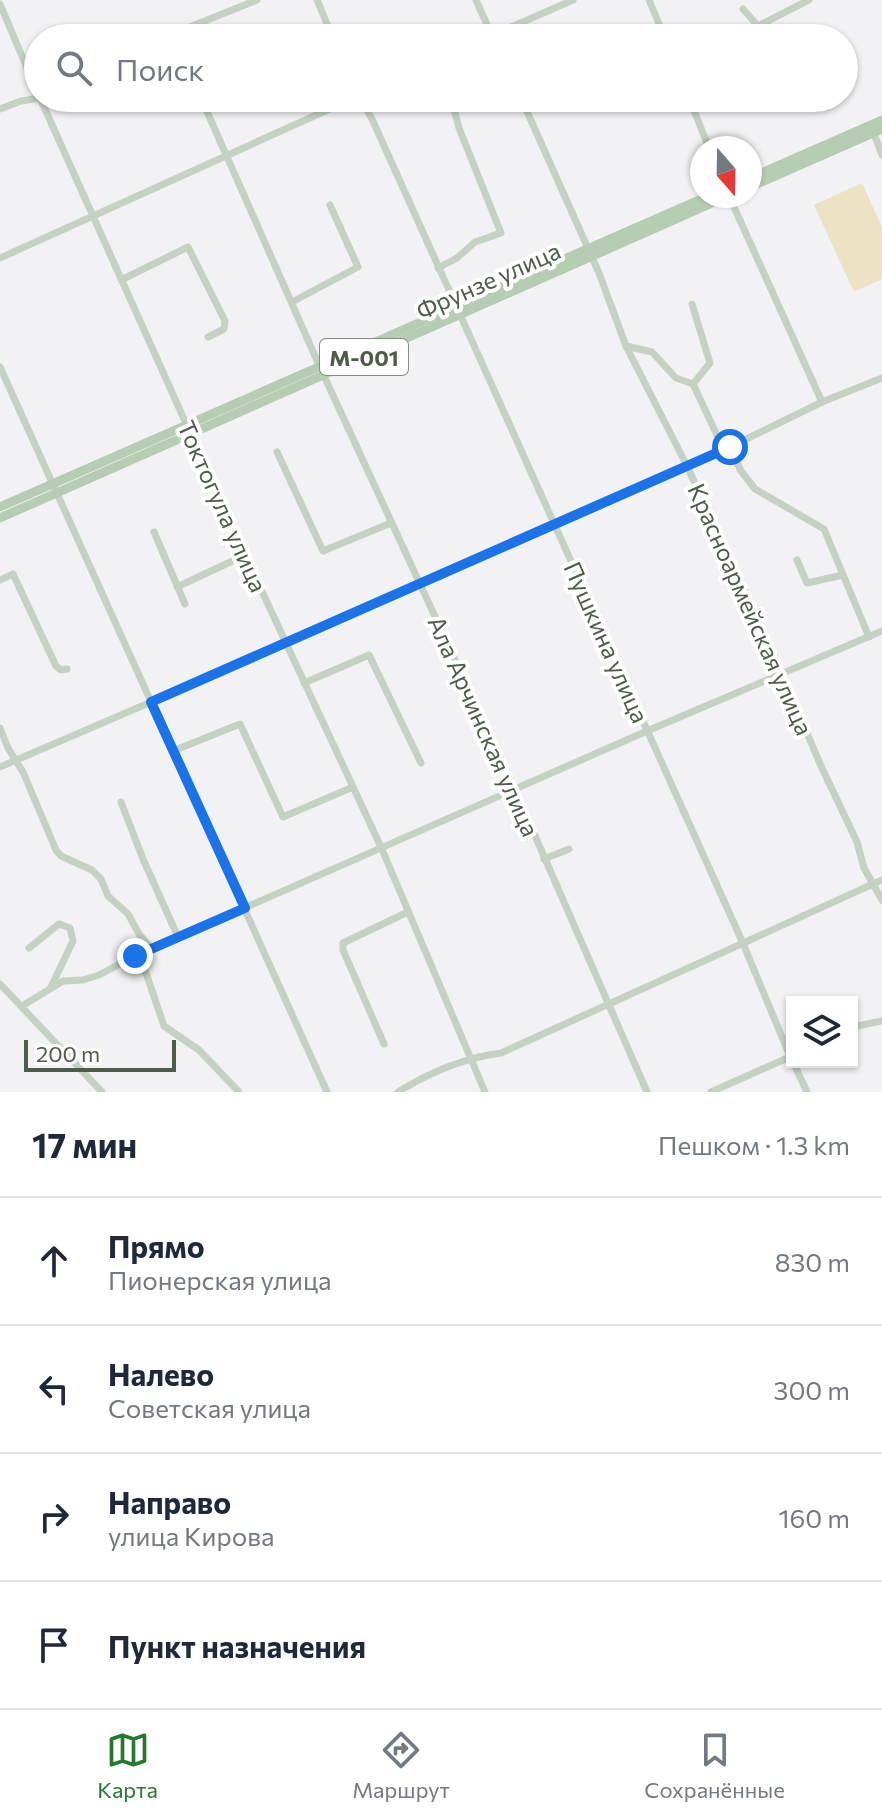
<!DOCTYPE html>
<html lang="ru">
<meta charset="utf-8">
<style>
body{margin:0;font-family:Commissioner,sans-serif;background:#f2f2f3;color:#1f2937}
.controls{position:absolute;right:24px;bottom:24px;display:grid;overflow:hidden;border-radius:0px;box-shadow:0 2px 6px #0004}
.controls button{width:72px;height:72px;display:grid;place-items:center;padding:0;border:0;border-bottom:2px solid #e0e1e3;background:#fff;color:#1f2937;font:40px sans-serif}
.compass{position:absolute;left:690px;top:136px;width:72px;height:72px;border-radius:50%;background:#fff;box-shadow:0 2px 6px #0004;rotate:160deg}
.scale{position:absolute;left:24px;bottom:20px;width:152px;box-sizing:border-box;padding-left:8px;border:4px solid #4d5d4a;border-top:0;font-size:22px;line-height:28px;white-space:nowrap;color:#4d5d4a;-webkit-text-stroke:6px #fff;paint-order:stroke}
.stop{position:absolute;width:24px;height:24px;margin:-18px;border:6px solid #1a73e8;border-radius:50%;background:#fff}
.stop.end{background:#1a73e8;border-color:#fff;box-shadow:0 2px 8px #0008}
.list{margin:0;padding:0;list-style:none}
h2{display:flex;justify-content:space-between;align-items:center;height:104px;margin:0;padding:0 32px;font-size:34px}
h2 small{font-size:26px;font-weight:400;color:#747a83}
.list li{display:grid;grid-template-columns:52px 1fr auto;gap:24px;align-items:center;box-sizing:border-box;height:128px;padding:0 32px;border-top:2px solid #e0e1e3}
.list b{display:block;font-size:30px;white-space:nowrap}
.list p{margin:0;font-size:26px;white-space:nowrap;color:#747a83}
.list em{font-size:26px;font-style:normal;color:#747a83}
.icon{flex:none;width:44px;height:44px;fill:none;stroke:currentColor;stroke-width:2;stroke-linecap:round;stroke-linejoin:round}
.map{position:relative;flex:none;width:882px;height:1092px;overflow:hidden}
.search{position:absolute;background:#fff;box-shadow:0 2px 6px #0004;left:24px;right:24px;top:24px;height:88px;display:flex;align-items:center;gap:20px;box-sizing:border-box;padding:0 28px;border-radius:44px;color:#747a83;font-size:30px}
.sheet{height:616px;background:#fff}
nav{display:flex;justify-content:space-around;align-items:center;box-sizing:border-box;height:112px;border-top:2px solid #e0e1e3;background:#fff;font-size:22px;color:#747a83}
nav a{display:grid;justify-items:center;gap:4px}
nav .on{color:#27782f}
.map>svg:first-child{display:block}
</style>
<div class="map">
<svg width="882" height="1092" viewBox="0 0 882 1092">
<rect width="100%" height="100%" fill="#f2f1f3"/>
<path fill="#ede3c4" d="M 862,183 L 882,227 L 882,279 L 854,292 L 814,205 Z"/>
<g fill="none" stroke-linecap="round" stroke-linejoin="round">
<g stroke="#c5d2c3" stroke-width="7">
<path d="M 317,0 L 333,38"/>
<path d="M 476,0 L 493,38"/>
<path d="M 649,0 L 665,38"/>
<path d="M 0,4 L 38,94"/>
<path d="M 743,9 L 758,26 L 809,0"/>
<path d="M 758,26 L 760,38"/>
<path d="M 162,38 L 257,0"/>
<path d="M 486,38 L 573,0"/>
<path d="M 201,98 L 319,365 L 515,790 L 647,1092"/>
<path d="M 360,98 L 372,119 L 742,941 L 792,1061"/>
<path d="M 521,98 L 599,273 L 626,346 L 687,466 L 765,634 L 821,766 L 857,842 L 864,868 L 882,900"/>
<path d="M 689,98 L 709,148"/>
<path d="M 0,109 L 21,101 L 40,98 L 245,555 L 381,847 L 485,1092"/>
<path d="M 873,131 L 882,155"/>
<path d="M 729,196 L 822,402"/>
<path d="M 0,258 L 354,98"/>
<path d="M 438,268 L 457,258 L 475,242 L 501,233 L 459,128 L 454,109 L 467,98"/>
<path d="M 121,280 L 188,247 L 225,321 L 224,329 L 208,337"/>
<path d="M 292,302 L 358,267 L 330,205"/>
<path d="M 692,304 L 710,363 L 693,384"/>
<path d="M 626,346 L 652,352 L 676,378 L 693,384 L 724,450"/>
<path d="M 0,367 L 327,1092"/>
<path d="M 730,447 L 741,471 L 755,489 L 824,529 L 869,637"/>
<path d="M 277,452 L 323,551 L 391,523"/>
<path d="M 154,532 L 185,604"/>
<path d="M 797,560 L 807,583 L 843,575"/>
<path d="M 0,580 L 13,574 L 56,666 L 61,670 L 67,669"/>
<path d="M 177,587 L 245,555"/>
<path d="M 304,683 L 369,655 L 421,763"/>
<path d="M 0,728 L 8,748 L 23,772 L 56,850 L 61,856 L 92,870 L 101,879 L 108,896 L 128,914 L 139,934 L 152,949"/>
<path d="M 173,751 L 240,724 L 283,817 L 353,787"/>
<path d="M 0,767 L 286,644 L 730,447 L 822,402 L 882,378"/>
<path d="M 121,802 L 143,859 L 178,937"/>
<path d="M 544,859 L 569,849"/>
<path d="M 29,948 L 59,924 L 70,928 L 73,941 L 51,987"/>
<path d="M 135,956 L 146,973 L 164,1026 L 199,1050 L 239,1092"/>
<path d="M 0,984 L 102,1092"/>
<path d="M 22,1006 L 63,981 L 83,980 L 99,975 L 135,956 L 647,731 L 882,631"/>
<path d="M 852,1027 L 882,1021"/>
<path d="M 384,1044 L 343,950 L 343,943 L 408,912"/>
<path d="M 793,1062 L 807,1092"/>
<path d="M 398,1092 C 430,1072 464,1058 501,1053 L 882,880"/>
<path d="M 711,1092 L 792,1056"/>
</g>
<g stroke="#b6cdb3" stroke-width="9">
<path d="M 750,178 L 882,120"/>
<path d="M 750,187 L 882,129"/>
<path d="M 0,507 L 708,196"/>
<path d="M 0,518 L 728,196"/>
</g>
</g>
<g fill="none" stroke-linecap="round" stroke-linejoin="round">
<path stroke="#1a73e8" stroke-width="10" d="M 135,956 L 245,908 L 151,702 L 730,447"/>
</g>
<g text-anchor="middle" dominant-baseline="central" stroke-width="8" stroke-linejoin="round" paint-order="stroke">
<rect fill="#fff" stroke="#828e80" stroke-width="2" x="320" y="339" width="88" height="36" rx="6"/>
<g font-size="22" font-weight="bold" fill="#4d5d4a">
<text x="364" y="357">M-001</text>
</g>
<g font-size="24" fill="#4d5d4a" stroke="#fff">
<text transform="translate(488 280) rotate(-24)">Фрунзе улица</text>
<text transform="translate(223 506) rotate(66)">Токтогула улица</text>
<text transform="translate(751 609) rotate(66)">Красноармейская улица</text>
<text transform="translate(607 642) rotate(66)">Пушкина улица</text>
<text transform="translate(484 726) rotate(66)">Ала Арчинская улица</text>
</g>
</g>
</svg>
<div class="controls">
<button><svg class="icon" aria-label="layers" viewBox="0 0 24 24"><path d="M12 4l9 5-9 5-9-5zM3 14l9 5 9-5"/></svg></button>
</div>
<svg class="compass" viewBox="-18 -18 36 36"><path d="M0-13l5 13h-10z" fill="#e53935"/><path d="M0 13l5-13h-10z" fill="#747a83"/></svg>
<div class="scale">200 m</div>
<div class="stop" style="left:730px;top:447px"></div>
<div class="stop end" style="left:135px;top:956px"></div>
<div class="search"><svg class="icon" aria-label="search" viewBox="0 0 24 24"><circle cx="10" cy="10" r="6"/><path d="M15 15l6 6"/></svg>Поиск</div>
</div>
<section class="sheet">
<h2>17 мин<small>Пешком · 1.3 km</small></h2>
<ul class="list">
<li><svg class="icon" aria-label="ahead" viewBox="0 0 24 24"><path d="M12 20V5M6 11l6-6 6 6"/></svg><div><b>Прямо</b><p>Пионерская улица</p></div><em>830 m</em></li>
<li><svg class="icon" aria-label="left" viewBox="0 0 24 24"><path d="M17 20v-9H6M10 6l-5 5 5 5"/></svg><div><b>Налево</b><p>Советская улица</p></div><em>300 m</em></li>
<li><svg class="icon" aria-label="right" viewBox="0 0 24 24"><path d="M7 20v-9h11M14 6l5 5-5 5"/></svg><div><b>Направо</b><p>улица Кирова</p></div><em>160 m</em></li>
<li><svg class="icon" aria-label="arrive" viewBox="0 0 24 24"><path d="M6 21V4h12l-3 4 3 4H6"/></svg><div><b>Пункт назначения</b></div></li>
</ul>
</section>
<nav>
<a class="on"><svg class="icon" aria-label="map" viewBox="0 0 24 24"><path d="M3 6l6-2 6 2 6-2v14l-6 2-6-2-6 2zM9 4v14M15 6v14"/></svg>Карта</a>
<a><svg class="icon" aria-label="directions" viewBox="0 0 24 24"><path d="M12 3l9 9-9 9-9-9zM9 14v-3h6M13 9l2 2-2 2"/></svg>Маршрут</a>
<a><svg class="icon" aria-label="saved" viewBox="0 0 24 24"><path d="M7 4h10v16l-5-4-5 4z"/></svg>Сохранённые</a>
</nav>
